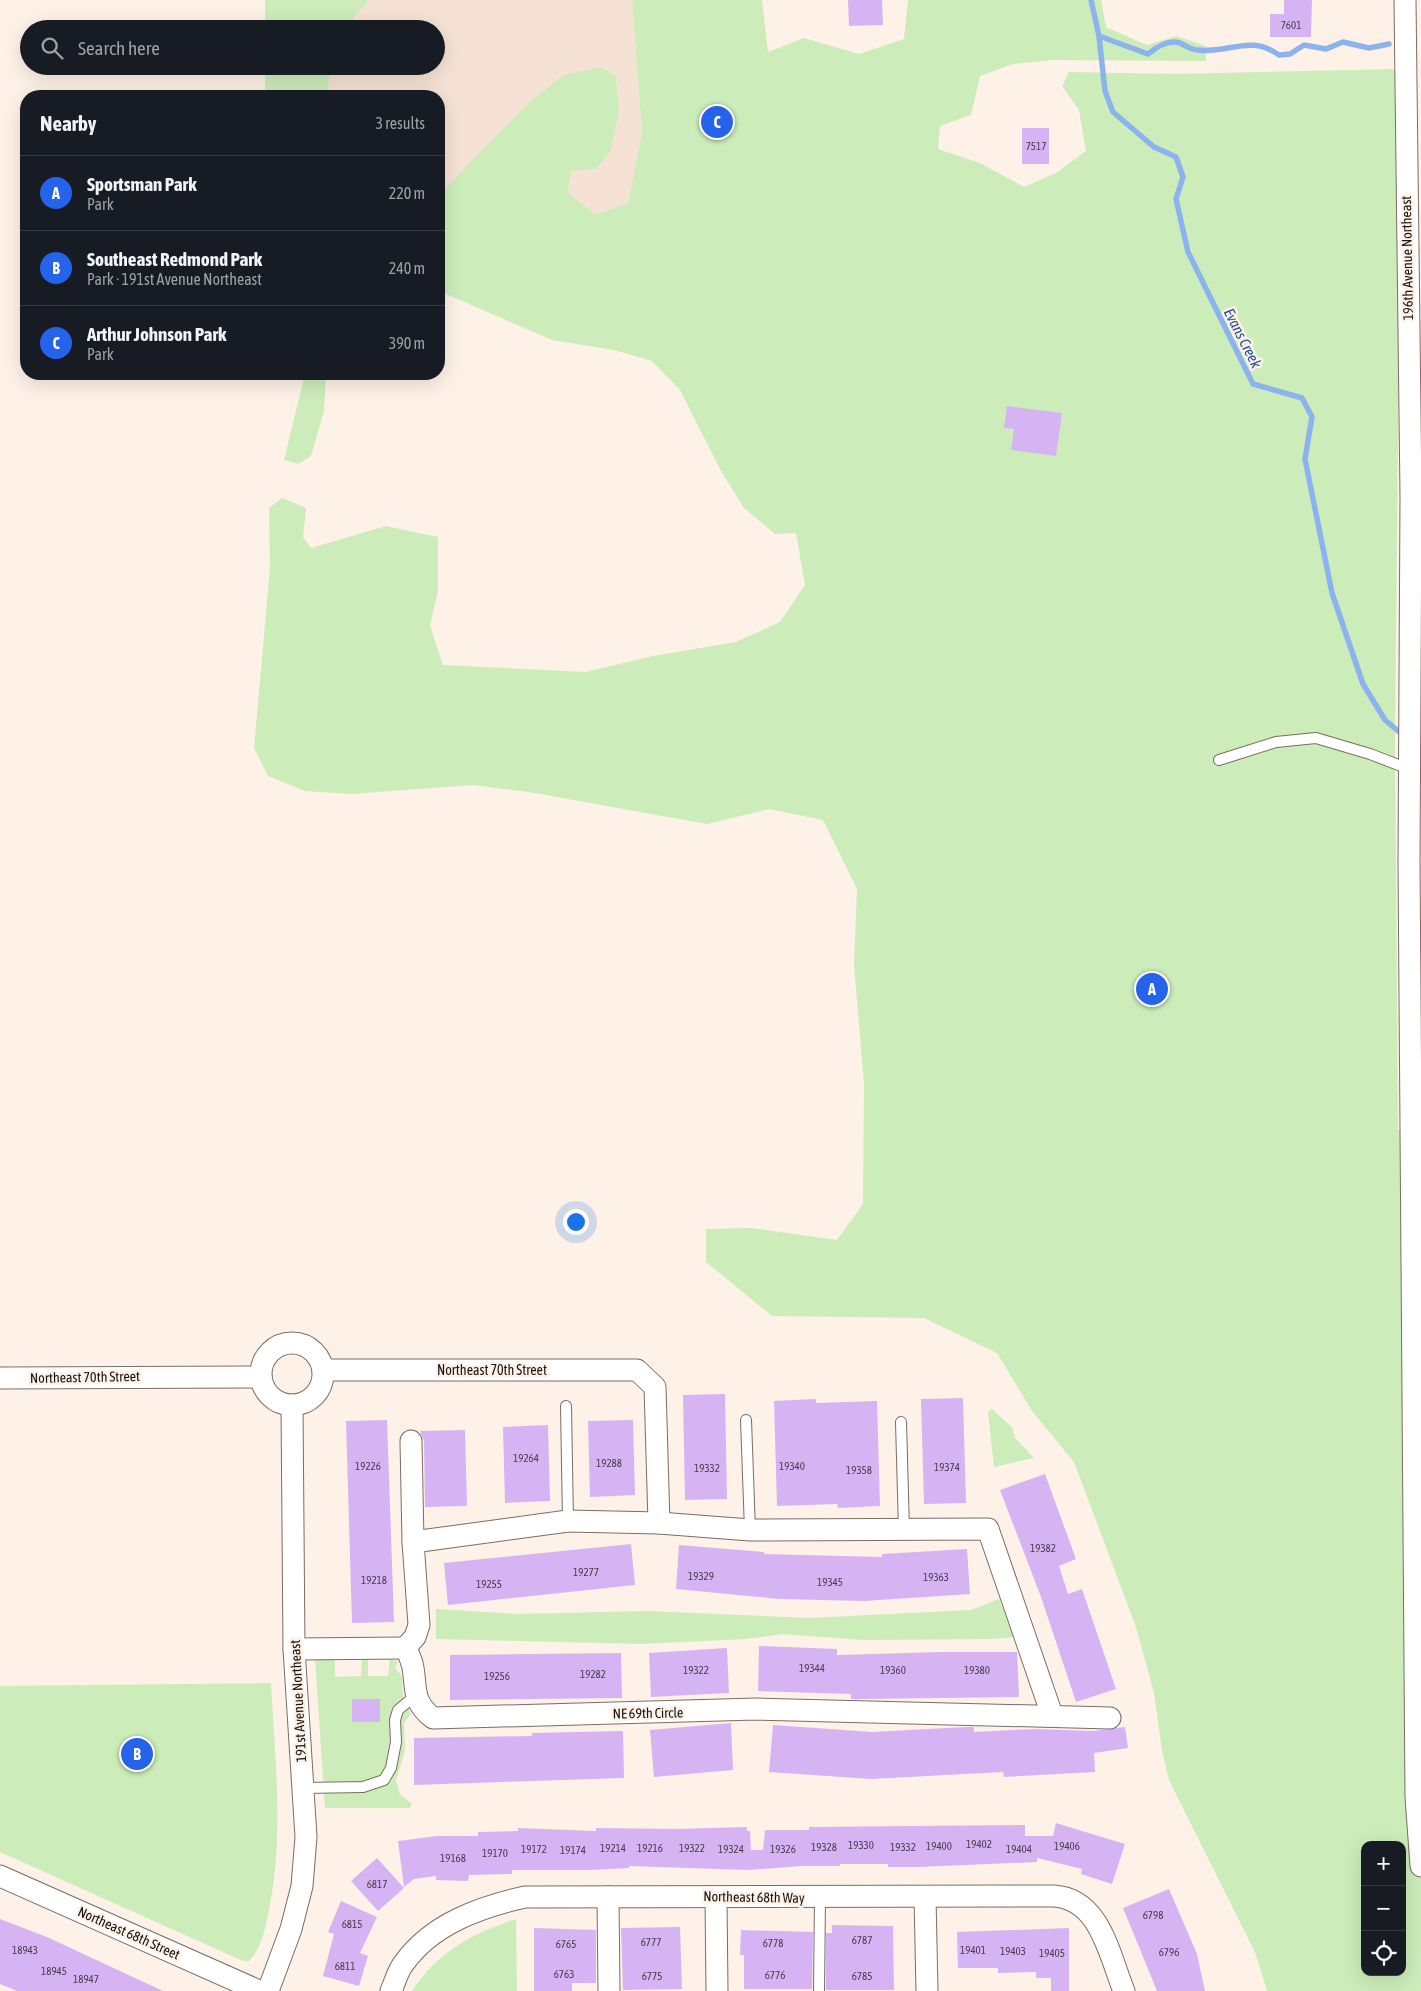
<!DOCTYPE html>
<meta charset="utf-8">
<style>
body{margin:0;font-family:"Asap Condensed",sans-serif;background:#242831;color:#f1f3f6}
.controls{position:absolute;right:15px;bottom:15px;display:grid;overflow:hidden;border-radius:10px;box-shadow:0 5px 20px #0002}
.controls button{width:45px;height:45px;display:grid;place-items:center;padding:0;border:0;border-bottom:1px solid #363941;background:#171b24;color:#f1f3f6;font:25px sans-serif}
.you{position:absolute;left:575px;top:1221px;width:18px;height:18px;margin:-12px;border:4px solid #fff;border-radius:50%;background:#1a73e8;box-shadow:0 0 0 8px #1a73e833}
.badge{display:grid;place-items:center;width:32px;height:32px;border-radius:50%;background:#2563eb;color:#fff;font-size:16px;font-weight:700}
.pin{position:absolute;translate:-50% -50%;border:2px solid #fff;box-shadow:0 1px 5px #0006}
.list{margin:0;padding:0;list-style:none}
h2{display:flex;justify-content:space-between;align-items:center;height:65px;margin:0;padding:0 20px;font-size:21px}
h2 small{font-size:16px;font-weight:400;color:#9ea1a6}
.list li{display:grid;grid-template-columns:32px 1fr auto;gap:15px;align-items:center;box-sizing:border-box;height:75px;padding:0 20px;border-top:1px solid #363941}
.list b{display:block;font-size:19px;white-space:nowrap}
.list p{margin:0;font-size:16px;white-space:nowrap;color:#9ea1a6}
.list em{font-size:16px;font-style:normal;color:#9ea1a6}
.icon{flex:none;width:28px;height:28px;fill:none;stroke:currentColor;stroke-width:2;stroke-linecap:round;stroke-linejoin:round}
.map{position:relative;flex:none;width:1421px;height:1991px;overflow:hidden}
.search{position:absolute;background:#171b24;box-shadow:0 5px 20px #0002;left:20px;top:20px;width:425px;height:55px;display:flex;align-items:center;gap:12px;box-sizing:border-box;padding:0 18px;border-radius:28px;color:#9ea1a6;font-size:19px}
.panel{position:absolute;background:#171b24;box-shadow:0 5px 20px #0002;left:20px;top:90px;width:425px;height:290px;border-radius:20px}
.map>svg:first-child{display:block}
</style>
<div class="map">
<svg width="1421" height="1991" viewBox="0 0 1421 1991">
<rect width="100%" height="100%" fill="#fef1e7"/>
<path fill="#f6e2d4" d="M 369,0 L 632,0 L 642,132 L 628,203 L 595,214 L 568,193 L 571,171 L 596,169 L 619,110 L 616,76 L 601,67 L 439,195 L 439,96 L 327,96 L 329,80 L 334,66 L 436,66 L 436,29 L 348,29 L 350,22 Z"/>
<g fill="#ccecba" fill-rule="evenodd">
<path d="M 265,0 L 369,0 L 350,22 L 348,29 L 265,29 Z"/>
<path d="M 632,0 L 762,0 L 768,52 L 804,38 L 859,54 L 904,39 L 908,0 L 1101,0 L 1106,27 L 1147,45 L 1176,36 L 1206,46 L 1206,61 L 1052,60 L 1013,64 L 980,76 L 971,115 L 940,126 L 938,149 L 980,163 L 1024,187 L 1056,173 L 1086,151 L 1079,110 L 1062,86 L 1069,72 L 1175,74 L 1398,69 L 1400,228 L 1395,737 L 1398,1130 L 1421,1130 L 1421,1991 L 1267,1991 L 1255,1952 L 1169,1780 L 1162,1751 L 1154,1693 L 1136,1627 L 1074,1462 L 1032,1411 L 997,1353 L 924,1318 L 772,1316 L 706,1262 L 706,1229 L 752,1228 L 837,1240 L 863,1204 L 864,1084 L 854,965 L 857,889 L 823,820 L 769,809 L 707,824 L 529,792 L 473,785 L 351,794 L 305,791 L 268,776 L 254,748 L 270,568 L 269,508 L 282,498 L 306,508 L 303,537 L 311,548 L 386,526 L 438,537 L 438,591 L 430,625 L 443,665 L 586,672 L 653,656 L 736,642 L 780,622 L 805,585 L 796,533 L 775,534 L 744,508 L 721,471 L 680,390 L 652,361 L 614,350 L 552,340 L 439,291 L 439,195 L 527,104 L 564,75 L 601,67 L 616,76 L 619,110 L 611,150 L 596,169 L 571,171 L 568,193 L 595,214 L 628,203 L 642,132 ZM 1365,1845 L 1402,1845 L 1402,1972 L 1365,1972 Z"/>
<path d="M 265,66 L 334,66 L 329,80 L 327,96 L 265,96 Z"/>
<path d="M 305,374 L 326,374 L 324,411 L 311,456 L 298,464 L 284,460 Z"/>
<path d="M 992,1409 L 1012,1427 L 1015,1438 L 1034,1458 L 994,1467 L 988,1412 Z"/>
<path d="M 999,1599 L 1014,1637 L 994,1639 L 862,1640 L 783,1634 L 746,1639 L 641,1644 L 436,1639 L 436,1609 L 517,1614 L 648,1611 L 810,1618 L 971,1610 Z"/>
<path d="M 362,1658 L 368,1659 L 368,1676 L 388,1676 L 390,1659 L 398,1662 L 395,1667 L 402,1677 L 403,1696 L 411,1714 L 404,1723 L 405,1750 L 396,1780 L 400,1794 L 412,1804 L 410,1808 L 325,1808 L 315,1659 L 335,1659 L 335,1677 L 361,1676 Z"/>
<path d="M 271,1683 C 275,1762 285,1842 267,1919 C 264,1934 260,1950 249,1961 L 243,1961 L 0,1852 L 0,1686 Z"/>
<path d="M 516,1919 L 517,1991 L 412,1991 C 437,1952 473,1933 516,1919 Z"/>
</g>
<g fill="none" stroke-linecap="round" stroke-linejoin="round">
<g stroke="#8cb3ee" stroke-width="5.5">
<path d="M 1091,0 L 1099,36 L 1105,91 L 1113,112 L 1154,147 L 1176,157 L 1183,177 L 1176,199 L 1188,252 L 1253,384 L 1302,398 L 1312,417 L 1305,459 L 1332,593 L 1363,684 L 1385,720 L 1404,736"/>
<path d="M 1099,36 L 1148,54 C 1155,48 1166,41 1176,42 C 1183,43 1190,50 1197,50 C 1228,54 1250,34 1279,55 L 1290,54 L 1304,45 L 1326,49 L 1343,42 L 1369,48 L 1389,44"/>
</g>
</g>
<g fill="#d6b4f4">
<path d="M 848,0 L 882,0 L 883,25 L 849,26 Z"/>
<path d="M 1284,0 L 1312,0 L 1311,37 L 1270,37 L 1270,14 L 1284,14 Z"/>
<rect x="1022" y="128" width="27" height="36"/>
<path d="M 1007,406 L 1062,413 L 1056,456 L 1011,450 L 1014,429 L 1004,428 Z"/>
<path d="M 725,1394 L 727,1499 L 685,1500 L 683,1395 Z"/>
<path d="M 963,1398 L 966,1503 L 924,1504 L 921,1399 Z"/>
<path d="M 816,1399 L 816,1403 L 877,1401 L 880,1506 L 838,1508 L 837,1504 L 777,1506 L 774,1401 Z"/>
<path d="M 387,1420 L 394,1622 L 352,1623 L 346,1421 Z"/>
<path d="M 633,1420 L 635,1495 L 590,1497 L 588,1421 Z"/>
<path d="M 548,1425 L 550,1501 L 505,1503 L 503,1427 Z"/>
<path d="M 465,1430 L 467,1506 L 425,1507 L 424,1441 L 420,1431 Z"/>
<path d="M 1045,1474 L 1076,1559 L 1059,1566 L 1068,1594 L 1082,1589 L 1116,1689 L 1076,1702 L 1041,1597 L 1000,1490 Z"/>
<path d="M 631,1544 L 635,1585 L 448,1605 L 444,1563 Z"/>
<path d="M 679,1545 L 764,1552 L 764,1554 L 882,1557 L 882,1554 L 967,1549 L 970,1594 L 864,1601 L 779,1599 L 676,1589 Z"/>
<path d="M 759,1646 L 837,1649 L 837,1655 L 941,1652 L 1017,1652 L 1019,1697 L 866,1699 L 851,1699 L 851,1694 L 758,1691 Z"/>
<path d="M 727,1648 L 729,1693 L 651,1697 L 649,1653 Z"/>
<path d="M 621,1653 L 622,1698 L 450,1700 L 450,1655 Z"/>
<rect x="352" y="1699" width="28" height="23"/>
<path d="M 731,1723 L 733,1770 L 654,1777 L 650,1730 Z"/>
<path d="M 773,1725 L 872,1732 L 966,1727 L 974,1727 L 974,1732 L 1035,1729 L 1093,1731 L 1125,1727 L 1128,1748 L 1094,1753 L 1095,1772 L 1004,1777 L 1003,1772 L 871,1779 L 769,1772 Z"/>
<path d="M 623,1731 L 624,1778 L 414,1785 L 414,1738 L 532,1736 L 532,1733 Z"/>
<path d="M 1056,1823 L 1125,1844 L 1112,1884 L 1081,1874 L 1082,1869 L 1037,1858 L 1037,1862 L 918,1867 L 888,1867 L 888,1864 L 840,1864 L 840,1866 L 802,1866 L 747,1870 L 629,1866 L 629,1868 L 589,1870 L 512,1870 L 512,1874 L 469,1875 L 468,1881 L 436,1880 L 436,1876 L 414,1879 L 404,1887 L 398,1841 L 437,1836 L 478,1836 L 478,1832 L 518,1831 L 518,1828 L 596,1831 L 596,1828 L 676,1829 L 747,1827 L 747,1831 L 750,1831 L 751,1850 L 763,1850 L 765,1830 L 809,1830 L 809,1827 L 1025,1825 L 1025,1836 L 1053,1836 Z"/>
<path d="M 377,1858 L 404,1888 L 378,1911 L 351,1881 Z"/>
<path d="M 1169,1889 L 1197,1954 L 1205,1991 L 1157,1991 L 1123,1908 Z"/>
<path d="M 341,1901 L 377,1917 L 360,1953 L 368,1956 L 359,1986 L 323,1976 L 334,1934 L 328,1932 Z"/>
<path d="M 0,1919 L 47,1937 L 163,1991 L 17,1991 L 0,1984 Z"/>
<path d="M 832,1925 L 893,1926 L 894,1990 L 826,1990 L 826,1933 L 832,1933 Z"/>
<path d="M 680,1927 L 682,1989 L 623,1990 L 621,1928 Z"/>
<path d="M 534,1928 L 596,1930 L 596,1983 L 572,1983 L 572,1991 L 534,1991 Z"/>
<path d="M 1069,1928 L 1069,1991 L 1051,1991 L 1051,1978 L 1036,1978 L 1036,1972 L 998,1973 L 998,1968 L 958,1968 L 957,1932 Z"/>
<path d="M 741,1930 L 813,1932 L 812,1989 L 744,1989 L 744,1955 L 740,1955 Z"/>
</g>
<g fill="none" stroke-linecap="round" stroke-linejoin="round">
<defs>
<g id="service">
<path d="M 1219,760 L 1276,742 L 1316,738 L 1370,754 L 1409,769"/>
<path d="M 566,1406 L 568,1521"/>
<path d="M 746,1420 L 750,1530"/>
<path d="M 901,1422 L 904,1530"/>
<path d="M 303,1788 L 363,1787 L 384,1780 L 391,1768 L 396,1742 L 395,1720 L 398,1710 L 416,1695"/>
<path d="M 819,1991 L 820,1898"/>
</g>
<g id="minor">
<path d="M 1405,0 L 1411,497 L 1409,862 L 1416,1797 L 1421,1866"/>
<circle cx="292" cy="1374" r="31"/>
<path d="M 323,1370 L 637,1370 L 655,1387 L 659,1523"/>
<path d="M 0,1378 L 261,1377"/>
<path d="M 411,1441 L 413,1542"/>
<path d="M 294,1649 L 405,1648"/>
<path d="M 1052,1715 L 988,1529 L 750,1530 L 659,1523 L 568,1521 L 413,1542 L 419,1625 L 415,1637 L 405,1648 C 423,1675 404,1696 433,1718 L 756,1709 L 1110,1718"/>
<path d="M 0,1876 L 259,1991"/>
<path d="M 608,1897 L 609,1991"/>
<path d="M 716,1897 L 717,1991"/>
<path d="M 925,1897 L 927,1991"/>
<path d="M 268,1991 L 291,1929 L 302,1886 L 306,1837 L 294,1649 L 292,1405"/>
<path d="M 391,1991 C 395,1982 398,1970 404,1963 C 432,1924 480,1907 525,1897 L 1054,1896 C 1100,1899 1109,1954 1124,1991"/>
</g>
</defs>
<use href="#service" stroke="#796d65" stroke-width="12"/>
<use href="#minor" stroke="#796d65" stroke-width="23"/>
<use href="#service" stroke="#fff" stroke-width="10"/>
<use href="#minor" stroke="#fff" stroke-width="21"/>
</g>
<g text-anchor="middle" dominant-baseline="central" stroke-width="5" stroke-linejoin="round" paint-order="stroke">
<g font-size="11" fill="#483c4a">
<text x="1291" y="25">7601</text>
<text x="1036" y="146">7517</text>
<text x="526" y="1458">19264</text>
<text x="609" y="1463">19288</text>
<text x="368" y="1466">19226</text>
<text x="792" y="1466">19340</text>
<text x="947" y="1467">19374</text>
<text x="707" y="1468">19332</text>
<text x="859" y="1470">19358</text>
<text x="1043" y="1548">19382</text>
<text x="586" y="1572">19277</text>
<text x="701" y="1576">19329</text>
<text x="936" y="1577">19363</text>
<text x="374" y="1580">19218</text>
<text x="830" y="1582">19345</text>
<text x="489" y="1584">19255</text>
<text x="812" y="1668">19344</text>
<text x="696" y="1670">19322</text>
<text x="893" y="1670">19360</text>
<text x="977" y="1670">19380</text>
<text x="593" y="1674">19282</text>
<text x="497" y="1676">19256</text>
<text x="979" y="1844">19402</text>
<text x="861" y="1845">19330</text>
<text x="939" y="1846">19400</text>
<text x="1067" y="1846">19406</text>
<text x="824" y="1847">19328</text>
<text x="903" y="1847">19332</text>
<text x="613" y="1848">19214</text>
<text x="650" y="1848">19216</text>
<text x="692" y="1848">19322</text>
<text x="534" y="1849">19172</text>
<text x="731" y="1849">19324</text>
<text x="783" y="1849">19326</text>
<text x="1019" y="1849">19404</text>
<text x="573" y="1850">19174</text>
<text x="495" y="1853">19170</text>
<text x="453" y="1858">19168</text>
<text x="377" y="1884">6817</text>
<text x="1153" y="1915">6798</text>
<text x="352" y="1924">6815</text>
<text x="862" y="1940">6787</text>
<text x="651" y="1942">6777</text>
<text x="773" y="1943">6778</text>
<text x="566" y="1944">6765</text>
<text x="25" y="1950">18943</text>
<text x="973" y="1950">19401</text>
<text x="1013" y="1951">19403</text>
<text x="1169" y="1952">6796</text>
<text x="1052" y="1953">19405</text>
<text x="345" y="1966">6811</text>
<text x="54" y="1971">18945</text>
<text x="564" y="1974">6763</text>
<text x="775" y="1975">6776</text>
<text x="652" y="1976">6775</text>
<text x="862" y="1976">6785</text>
<text x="86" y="1979">18947</text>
</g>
<g font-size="14" fill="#181411" stroke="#fef1e7">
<text transform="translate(1407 258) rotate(-91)">196th Avenue Northeast</text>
<text x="492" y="1370">Northeast 70th Street</text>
<text transform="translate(85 1377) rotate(-1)">Northeast 70th Street</text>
<text transform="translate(298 1701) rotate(-93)">191st Avenue Northeast</text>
<text transform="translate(648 1713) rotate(-1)">NE 69th Circle</text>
<text transform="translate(754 1897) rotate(1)">Northeast 68th Way</text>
<text transform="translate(129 1933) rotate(24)">Northeast 68th Street</text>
</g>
<g font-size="15" font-style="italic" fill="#235197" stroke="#fef1e7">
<text transform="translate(1243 338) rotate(63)">Evans Creek</text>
</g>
</g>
</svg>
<div class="controls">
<button>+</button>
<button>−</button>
<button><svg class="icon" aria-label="locate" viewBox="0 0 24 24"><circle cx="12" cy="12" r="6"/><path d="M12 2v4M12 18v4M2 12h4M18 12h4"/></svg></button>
</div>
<div class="you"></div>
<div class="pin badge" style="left:1152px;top:989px">A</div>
<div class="pin badge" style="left:137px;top:1754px">B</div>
<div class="pin badge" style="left:717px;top:122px">C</div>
<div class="search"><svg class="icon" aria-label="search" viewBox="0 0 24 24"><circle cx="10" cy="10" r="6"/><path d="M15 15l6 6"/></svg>Search here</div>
<section class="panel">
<h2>Nearby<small>3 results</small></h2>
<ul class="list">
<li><span class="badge">A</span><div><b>Sportsman Park</b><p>Park</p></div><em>220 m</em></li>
<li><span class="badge">B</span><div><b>Southeast Redmond Park</b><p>Park · 191st Avenue Northeast</p></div><em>240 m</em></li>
<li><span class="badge">C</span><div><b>Arthur Johnson Park</b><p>Park</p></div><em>390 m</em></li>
</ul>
</section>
</div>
